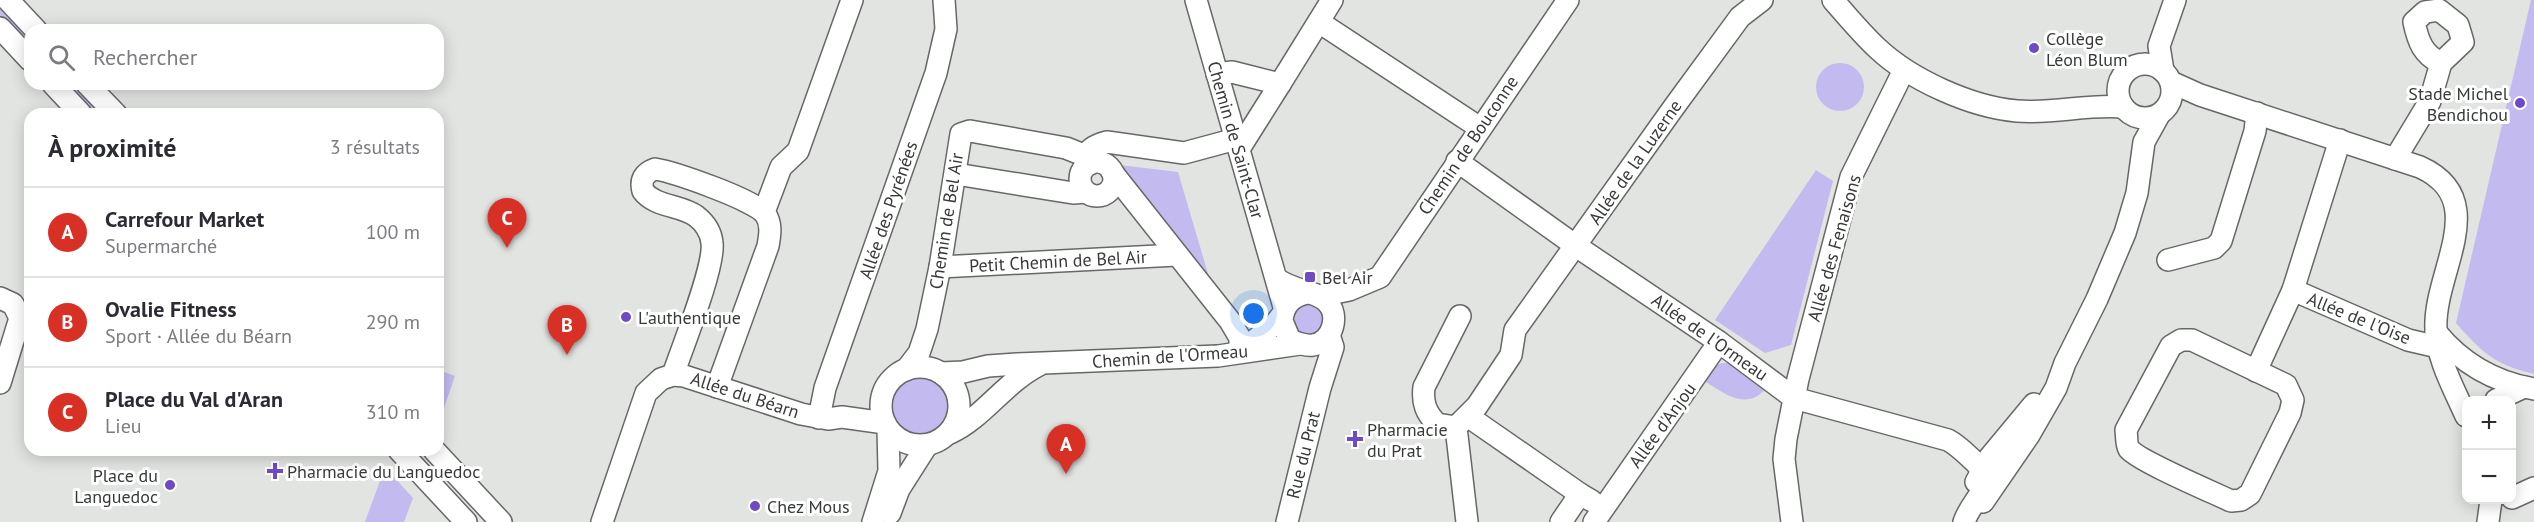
<!DOCTYPE html>
<html lang="fr">
<meta charset="utf-8">
<style>
body{margin:0;font-family:"PT Sans",sans-serif;background:#f7f7f7;color:#2b2b33}
.controls{position:absolute;right:18px;bottom:18px;display:grid;overflow:hidden;border-radius:12px;box-shadow:0 3px 15px #0003}
.controls button{width:54px;height:54px;display:grid;place-items:center;padding:0;border:0;border-bottom:2px solid #e1e1e2;background:#fff;color:#2b2b33;font:30px sans-serif}
.you{position:absolute;left:1254px;top:314px;width:21px;height:21px;margin:-15px;border:4px solid #fff;border-radius:50%;background:#1a73e8;box-shadow:0 0 0 9px #1a73e833}
.badge{display:grid;place-items:center;width:39px;height:39px;border-radius:50%;background:#d93025;color:#fff;font-size:20px;font-weight:700}
.pin{position:absolute;translate:-50% -50px;filter:drop-shadow(0 2px 3px #0008)}
.pin::after{content:'';position:absolute;top:32px;width:21px;height:18px;background:inherit;clip-path:polygon(0 0,100% 0,50% 100%)}
.list{margin:0;padding:0;list-style:none}
h2{display:flex;justify-content:space-between;align-items:center;height:78px;margin:0;padding:0 24px;font-size:26px}
h2 small{font-size:20px;font-weight:400;color:#7c7c81}
.list li{display:grid;grid-template-columns:39px 1fr auto;gap:18px;align-items:center;box-sizing:border-box;height:90px;padding:0 24px;border-top:2px solid #e1e1e2}
.list b{display:block;font-size:22px;white-space:nowrap}
.list p{margin:0;font-size:20px;white-space:nowrap;color:#7c7c81}
.list em{font-size:20px;font-style:normal;color:#7c7c81}
.icon{flex:none;width:33px;height:33px;fill:none;stroke:currentColor;stroke-width:2;stroke-linecap:round;stroke-linejoin:round}
.map{position:relative;flex:none;width:2534px;height:522px;overflow:hidden}
.search{position:absolute;background:#fff;box-shadow:0 3px 15px #0003;left:24px;top:24px;width:420px;height:66px;display:flex;align-items:center;gap:15px;box-sizing:border-box;padding:0 21px;border-radius:18px;color:#7c7c81;font-size:22px}
.panel{position:absolute;background:#fff;box-shadow:0 3px 15px #0003;left:24px;top:108px;width:420px;height:348px;border-radius:18px}
.map>svg:first-child{display:block}
</style>
<div class="map">
<svg width="2534" height="522" viewBox="0 0 2534 522">
<rect width="100%" height="100%" fill="#e1e4e1"/>
<g fill="#c3baef">
<path d="M 2531,0 L 2534,0 L 2534,374 C 2493,364 2483,353 2456,323 Z"/>
<path d="M 0,3 L 30,34 L 30,49 L 0,18 Z"/>
<circle cx="1840" cy="87" r="24"/>
<path d="M 63,84 L 77,84 L 105,114 L 91,114 Z"/>
<path d="M 1120,165 L 1178,172 L 1211,284 Z"/>
<path d="M 1816,170 L 1833,181 L 1791,345 L 1765,353 L 1715,320 Z"/>
<path d="M 1306,300 L 1326,312 L 1321,335 L 1298,337 L 1289,316 Z"/>
<path d="M 1722,363 L 1733,363 L 1767,387 C 1747,412 1725,394 1703,380 L 1714,366 Z"/>
<path d="M 438,370 L 455,376 L 438,425 Z"/>
<path d="M 923,376 C 986,388 937,467 896,428 C 873,406 899,380 923,376 Z"/>
<path d="M 385,467 L 413,498 L 404,522 L 365,522 Z"/>
</g>
<g fill="none" stroke-linecap="round" stroke-linejoin="round">
<defs>
<g id="minor">
<path d="M 8,0 L 36,30"/>
<path d="M 1196,0 L 1284,307"/>
<path d="M 1833,0 C 1847,16 1861,33 1877,48 C 1911,80 1971,107 2017,111 C 2053,114 2087,104 2123,107"/>
<path d="M 1319,22 L 1480,128"/>
<path d="M 0,28 L 30,60"/>
<circle cx="2145" cy="91" r="27"/>
<path d="M 2163,71 L 2159,46 L 2175,0"/>
<path d="M 1217,74 L 1232,72 L 1280,84 L 1239,149"/>
<path d="M 2171,82 L 2200,95 L 2420,167 C 2493,200 2433,272 2436,329 C 2437,359 2454,389 2466,416"/>
<path d="M 53,84 L 81,114"/>
<path d="M 87,84 L 116,114"/>
<path d="M 1280,84 L 1332,0"/>
<path d="M 1085,158 C 1088,148 1099,144 1107,142 L 1184,153 L 1236,139"/>
<path d="M 2395,159 L 2430,101 L 2441,63 L 2463,42 L 2458,25 L 2439,10 L 2425,12 L 2414,22 C 2418,41 2423,55 2441,63"/>
<path d="M 1457,161 L 1576,246 L 1719,342 L 1794,398 L 1948,440 C 1959,446 1966,454 1975,462 C 1998,486 1972,498 1964,522"/>
<circle cx="1097" cy="179" r="17"/>
<path d="M 1112,172 L 1230,321 L 1240,338 L 1240,352"/>
<path d="M 956,174 L 1073,193 L 1086,192"/>
<path d="M 764,212 L 781,167 L 798,151 L 852,0"/>
<path d="M 2168,260 L 2214,248 L 2221,241 L 2255,131 L 2257,113"/>
<path d="M 940,267 L 1177,255"/>
<path d="M 1277,279 C 1293,291 1317,291 1327,302 C 1340,315 1333,342 1313,345 C 1305,346 1297,343 1290,340 L 1282,321 C 1283,305 1292,295 1308,293"/>
<path d="M 2293,290 L 2408,340 L 2438,347"/>
<path d="M 1320,296 L 1349,290 L 1380,277 L 1568,0"/>
<path d="M 0,298 L 13,304 L 20,318 L 0,383"/>
<path d="M 1460,316 L 1424,387 C 1422,403 1426,413 1437,424 L 1456,427 L 1477,406 L 1511,355 L 1515,330 L 1674,107 L 1740,17 L 1762,0"/>
<path d="M 2436,332 C 2462,364 2494,382 2534,389"/>
<path d="M 2181,340 L 2192,340 L 2286,385 L 2293,400 L 2290,413 L 2250,494 L 2241,500 L 2231,501 C 2212,492 2139,461 2129,449 C 2126,444 2127,437 2126,430 L 2171,346 Z"/>
<path d="M 1240,352 L 1275,324 L 1282,315"/>
<circle cx="920" cy="406" r="39"/>
<path d="M 906,370 L 919,353 L 927,329 L 940,267 L 961,134 L 970,131 L 1066,148 L 1081,154 L 1090,164"/>
<path d="M 2256,371 L 2293,290 L 2340,140"/>
<path d="M 941,373 L 963,372 L 988,366 L 1017,364 L 1218,356 L 1300,344"/>
<path d="M 673,375 C 682,348 715,267 712,243 C 711,232 705,223 696,216 C 681,205 655,207 643,191 C 640,180 644,173 655,169 C 674,172 755,200 765,214 C 772,223 770,235 768,246 L 717,387"/>
<path d="M 2496,400 L 2524,387"/>
<path d="M 1469,417 L 1580,494"/>
<path d="M 819,418 L 825,388 L 936,73 L 946,29 L 944,0"/>
<path d="M 1456,427 L 1467,522"/>
<path d="M 950,433 C 983,418 1005,382 1039,365"/>
<path d="M 399,450 L 466,522"/>
<path d="M 434,450 L 501,522"/>
<path d="M 1976,482 L 1990,457 L 2034,404"/>
<path d="M 2512,498 L 2534,488"/>
<path d="M 1983,502 L 2029,435 L 2056,388 L 2065,363 L 2097,299 L 2125,233 L 2137,193 L 2144,142 L 2159,115"/>
<path d="M 890,513 L 899,489 L 927,445"/>
<path d="M 602,522 L 646,393 L 661,379 L 673,375 L 684,376 L 801,414 L 828,419 L 842,417 L 885,423"/>
<path d="M 873,522 L 889,471 L 888,429"/>
<path d="M 1287,522 L 1320,388 L 1333,347 L 1329,335"/>
<path d="M 1561,522 L 1580,494 L 1592,501"/>
<path d="M 1594,522 L 1719,342"/>
<path d="M 1792,522 L 1784,459 L 1786,439 L 1798,379 L 1851,177 L 1904,70"/>
<path d="M 2488,522 L 2491,500"/>
</g>
</defs>
<use href="#minor" stroke="#666866" stroke-width="24"/>
<use href="#minor" stroke="#fff" stroke-width="21"/>
</g>
<g fill="#6e4bc4" stroke="#fff" stroke-width="2">
<circle cx="2034" cy="48" r="6"/>
<circle cx="2520" cy="103" r="6"/>
<rect x="1304" y="271" width="12" height="12" rx="3"/>
<circle cx="626" cy="317" r="6"/>
<path d="M1352 430h6v6h6v6h-6v6h-6v-6h-6v-6h6z"/>
<path d="M272 462h6v6h6v6h-6v6h-6v-6h-6v-6h6z"/>
<circle cx="170" cy="485" r="6"/>
<circle cx="755" cy="506" r="6"/>
</g>
<g text-anchor="middle" dominant-baseline="central" stroke-width="6" stroke-linejoin="round" paint-order="stroke">
<g font-size="18" fill="#383a39" stroke="#fff" text-anchor="start">
<text x="2046" y="38">Collège<tspan x="2046" dy="21">Léon Blum</tspan></text>
<text x="2508" y="93" text-anchor="end">Stade Michel<tspan x="2508" dy="21">Bendichou</tspan></text>
<text x="1322" y="277">Bel Air</text>
<text x="638" y="317">L'authentique</text>
<text x="1367" y="429">Pharmacie<tspan x="1367" dy="21">du Prat</tspan></text>
<text x="287" y="471">Pharmacie du Languedoc</text>
<text x="158" y="475" text-anchor="end">Place du<tspan x="158" dy="21">Languedoc</tspan></text>
<text x="767" y="506">Chez Mous</text>
</g>
<g font-size="18" fill="#383a39" stroke="#fff">
<text transform="translate(1236 140) rotate(74)">Chemin de Saint-Clar</text>
<text transform="translate(1468 145) rotate(-56)">Chemin de Bouconne</text>
<text transform="translate(1635 162) rotate(-55)">Allée de la Luzerne</text>
<text transform="translate(888 210) rotate(-71)">Allée des Pyrénées</text>
<text transform="translate(946 221) rotate(-81)">Chemin de Bel Air</text>
<text transform="translate(1834 248) rotate(-74)">Allée des Fenaisons</text>
<text transform="translate(1058 261) rotate(-3)">Petit Chemin de Bel Air</text>
<text transform="translate(2359 318) rotate(22)">Allée de l'Oise</text>
<text transform="translate(1710 337) rotate(35)">Allée de l'Ormeau</text>
<text transform="translate(1170 356) rotate(-4)">Chemin de l'Ormeau</text>
<text transform="translate(745 395) rotate(18)">Allée du Béarn</text>
<text transform="translate(1662 425) rotate(-54)">Allée d'Anjou</text>
<text transform="translate(1303 455) rotate(-76)">Rue du Prat</text>
</g>
</g>
</svg>
<div class="controls">
<button>+</button>
<button>−</button>
</div>
<div class="you"></div>
<div class="pin badge" style="left:1066px;top:474px">A</div>
<div class="pin badge" style="left:567px;top:355px">B</div>
<div class="pin badge" style="left:507px;top:248px">C</div>
<div class="search"><svg class="icon" aria-label="search" viewBox="0 0 24 24"><circle cx="10" cy="10" r="6"/><path d="M15 15l6 6"/></svg>Rechercher</div>
<section class="panel">
<h2>À proximité<small>3 résultats</small></h2>
<ul class="list">
<li><span class="badge">A</span><div><b>Carrefour Market</b><p>Supermarché</p></div><em>100 m</em></li>
<li><span class="badge">B</span><div><b>Ovalie Fitness</b><p>Sport · Allée du Béarn</p></div><em>290 m</em></li>
<li><span class="badge">C</span><div><b>Place du Val d'Aran</b><p>Lieu</p></div><em>310 m</em></li>
</ul>
</section>
</div>
